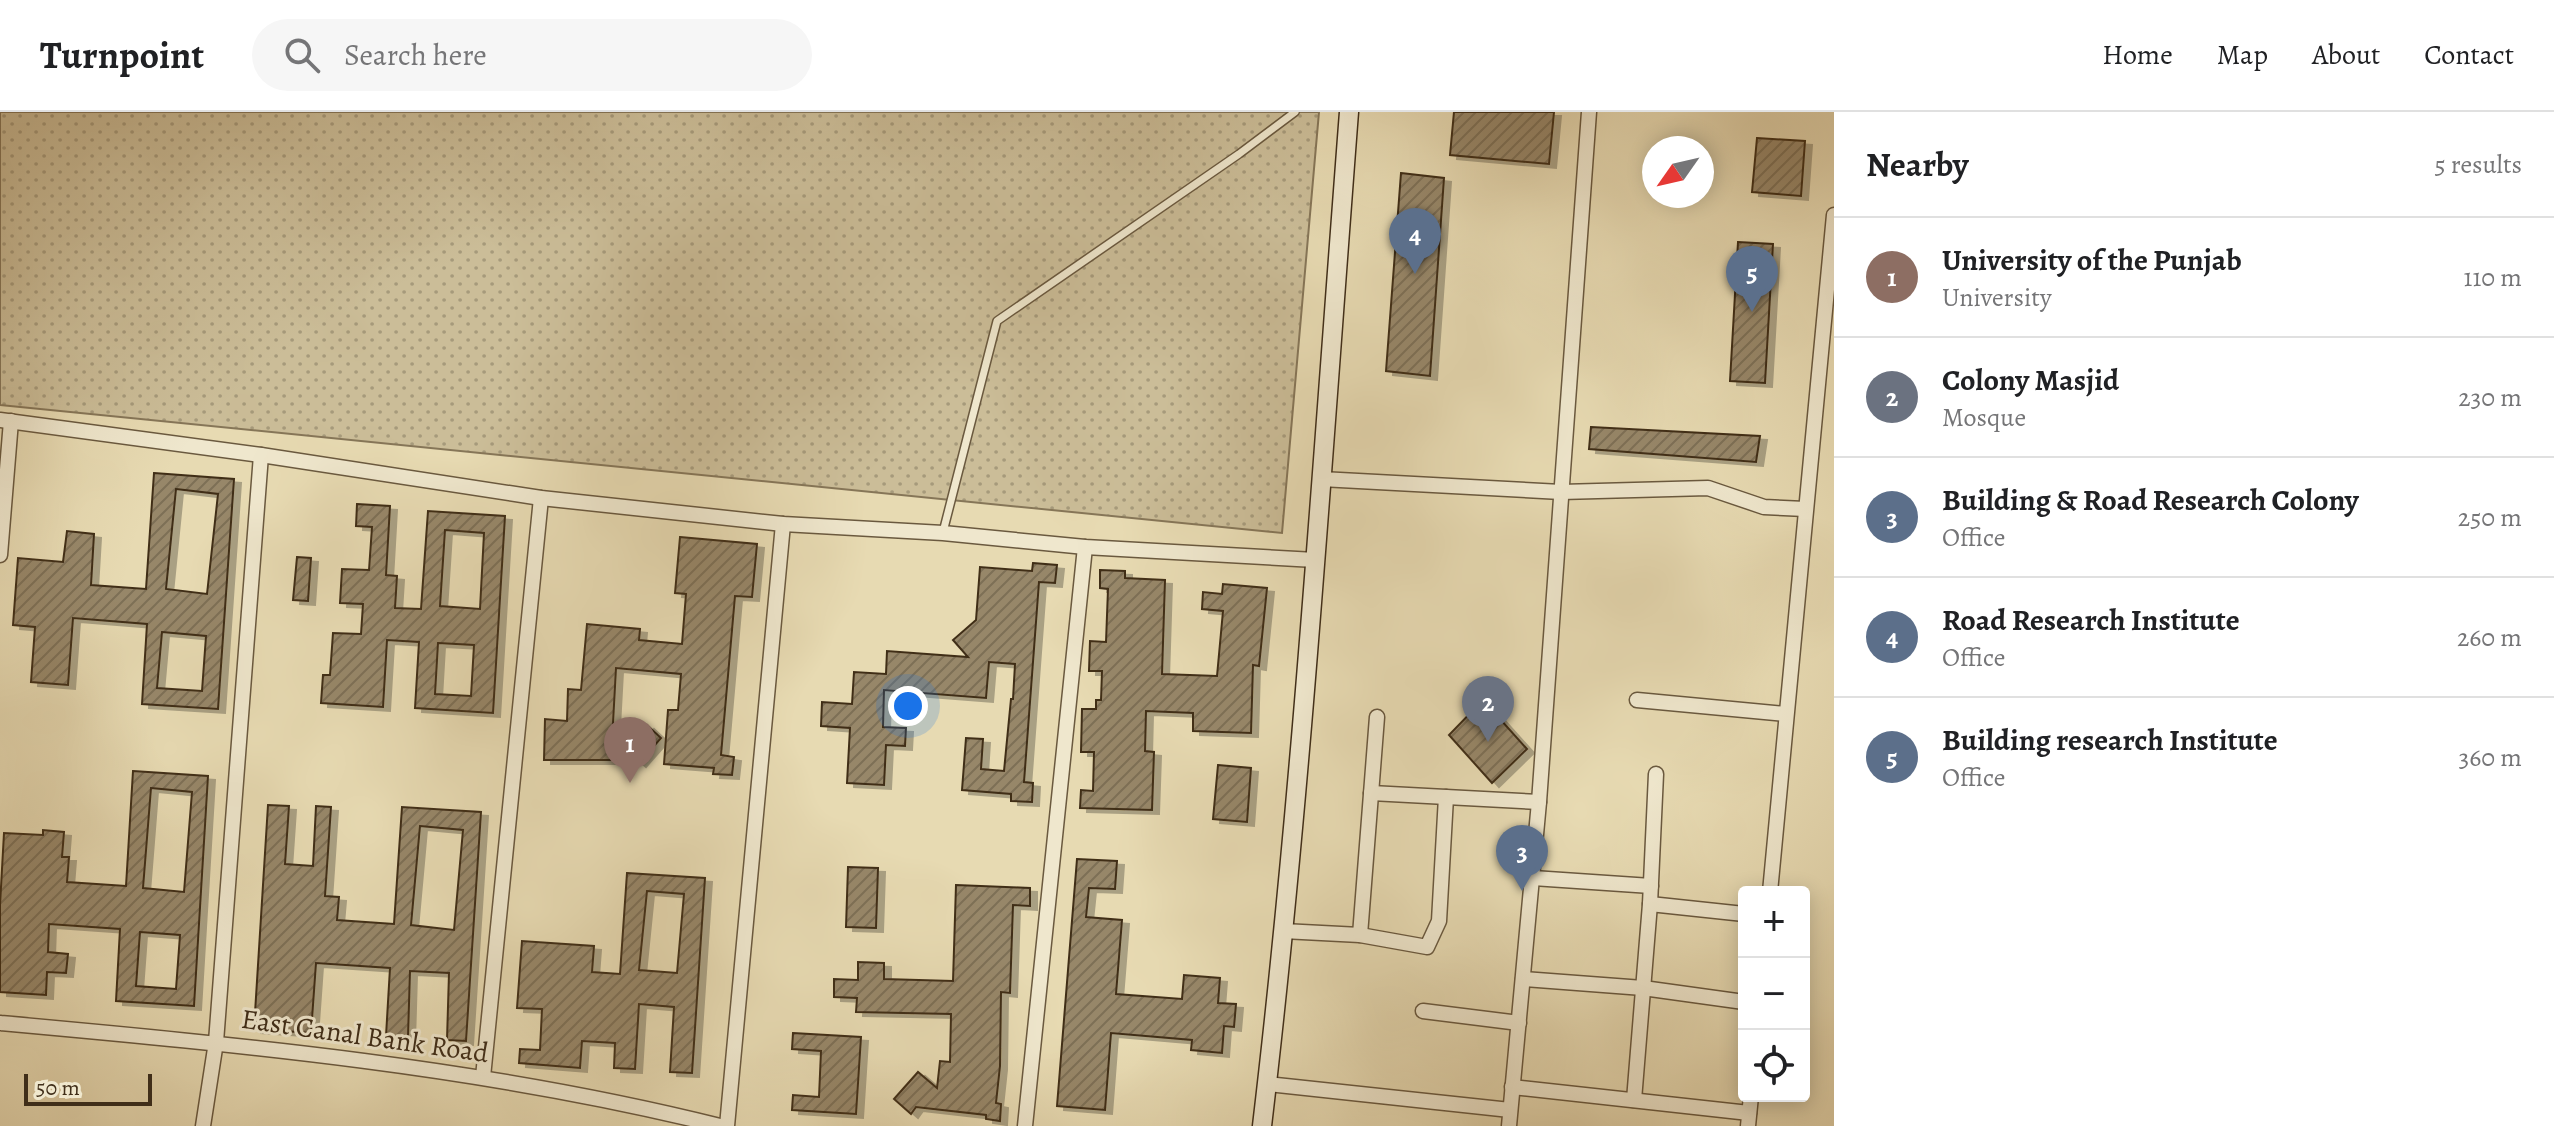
<!DOCTYPE html>
<meta charset="utf-8">
<style>
body{margin:0;font-family:Alegreya,serif;background:#f6f6f6;color:#202124}
.controls{position:absolute;right:24px;bottom:24px;display:grid;overflow:hidden;border-radius:8px;box-shadow:0 4px 20px #0003}
.controls button{width:72px;height:72px;display:grid;place-items:center;padding:0;border:0;border-bottom:2px solid #e0e0e0;background:#fff;color:#202124;font:40px sans-serif}
.compass{position:absolute;left:1642px;top:24px;width:72px;height:72px;border-radius:50%;background:#fff;box-shadow:0 4px 20px #0003;rotate:236deg}
.scale{position:absolute;left:24px;bottom:20px;width:128px;box-sizing:border-box;padding-left:8px;border:4px solid #402e19;border-top:0;font-size:22px;line-height:28px;white-space:nowrap;color:#402e19;-webkit-text-stroke:6px #efe7cd;paint-order:stroke}
.you{position:absolute;left:908px;top:594px;width:28px;height:28px;margin:-20px;border:6px solid #fff;border-radius:50%;background:#1a73e8;box-shadow:0 0 0 12px #1a73e833}
.badge{display:grid;place-items:center;width:52px;height:52px;border-radius:50%;background:#b45309;color:#fff;font-size:26px;font-weight:700}
.pin{position:absolute;translate:-50% -66px;filter:drop-shadow(0 2px 4px #0008)}
.pin::after{content:'';position:absolute;top:42px;width:28px;height:24px;background:inherit;clip-path:polygon(0 0,100% 0,50% 100%)}
.list{margin:0;padding:0;list-style:none}
h2{display:flex;justify-content:space-between;align-items:center;height:104px;margin:0;padding:0 32px;font-size:34px}
h2 small{font-size:26px;font-weight:400;color:#757577}
.list li{display:grid;grid-template-columns:52px 1fr auto;gap:24px;align-items:center;box-sizing:border-box;height:120px;padding:0 32px;border-top:2px solid #e0e0e0}
.list b{display:block;font-size:30px;white-space:nowrap}
.list p{margin:0;font-size:26px;white-space:nowrap;color:#757577}
.list em{font-size:26px;font-style:normal;color:#757577}
.icon{flex:none;width:44px;height:44px;fill:none;stroke:currentColor;stroke-width:2;stroke-linecap:round;stroke-linejoin:round}
.map{position:relative;flex:none;width:1834px;height:1014px;overflow:hidden}
header{display:flex;align-items:center;gap:48px;box-sizing:border-box;height:112px;padding:0 40px;background:#fff;border-bottom:2px solid #e0e0e0}
header strong{font-size:38px}
nav{display:flex;gap:44px;margin-inline-start:auto;font-size:28px}
.search{width:560px;height:72px;background:#f6f6f6;display:flex;align-items:center;gap:20px;box-sizing:border-box;padding:0 28px;border-radius:44px;color:#757577;font-size:30px}
main{display:flex}
aside{flex:1;background:#fff}
.map>svg:first-child{display:block}
</style>
<header>
<strong>Turnpoint</strong>
<div class="search"><svg class="icon" aria-label="search" viewBox="0 0 24 24"><circle cx="10" cy="10" r="6"/><path d="M15 15l6 6"/></svg>Search here</div>
<nav><a>Home</a><a>Map</a><a>About</a><a>Contact</a></nav>
</header>
<main>
<div class="map">
<svg width="1834" height="1014" viewBox="0 0 1834 1014">
<defs>
<pattern id="grass-dots" width="8" height="8" patternUnits="userSpaceOnUse" patternTransform="scale(2)"><rect width="8" height="8" fill="#cbbd98"/><path d="M2 2h.1M6 6h.1" fill="none" stroke="#a69a7b" stroke-width="1.8" stroke-linecap="round"/></pattern>
<pattern id="building-hatch" width="6" height="6" patternUnits="userSpaceOnUse" patternTransform="scale(2)"><rect width="6" height="6" fill="#978769"/><path d="M-1 1l2-2M0 6l6-6M5 7l2-2" fill="none" stroke="#7d6f56"/></pattern>
<filter id="shadow"><feDropShadow dx="7" dy="4" stdDeviation="0" flood-color="#0004"/></filter>
</defs>
<rect width="100%" height="100%" fill="#e7dab2"/>
<filter id="stains"><feTurbulence type="fractalNoise" baseFrequency=".0025" numOctaves="4"/><feColorMatrix values="0 0 0 0 .2 0 0 0 0 .09 0 0 0 0 .02 0 0 0 .5 -.17"/></filter>
<radialGradient id="worn" r=".72"><stop offset=".6" stop-color="#630" stop-opacity="0"/><stop offset="1" stop-color="#630" stop-opacity=".3"/></radialGradient>
<path fill="url(#grass-dots)" stroke="#867658" stroke-width="2" d="M 0,0 L 1319,0 L 1282,421 L 0,293 Z"/>
<g fill="url(#building-hatch)" stroke="#402e19" stroke-width="2" fill-rule="evenodd" filter="url(#shadow)">
<path d="M 1454,0 L 1554,0 L 1549,52 L 1450,43 Z"/>
<path d="M 1757,26 L 1805,29 L 1801,84 L 1752,80 Z"/>
<path d="M 1401,61 L 1444,66 L 1430,264 L 1386,259 Z"/>
<path d="M 1738,130 L 1773,132 L 1765,271 L 1730,269 Z"/>
<path d="M 1591,315 L 1760,324 L 1756,350 L 1589,337 Z"/>
<path d="M 154,361 L 234,367 L 218,597 L 142,592 L 147,512 L 73,506 L 68,573 L 31,570 L 35,515 L 13,513 L 18,446 L 63,450 L 67,419 L 94,422 L 91,473 L 146,477 ZM 176,377 L 218,382 L 207,482 L 166,477 ZM 162,520 L 206,524 L 202,579 L 157,576 Z"/>
<path d="M 357,392 L 390,394 L 386,463 L 397,464 L 395,496 L 421,497 L 428,399 L 505,404 L 493,601 L 415,596 L 419,530 L 387,528 L 383,595 L 321,591 L 323,563 L 330,563 L 333,521 L 361,522 L 363,492 L 340,491 L 342,457 L 369,458 L 372,415 L 356,414 ZM 445,418 L 484,421 L 480,497 L 440,494 ZM 438,531 L 474,533 L 471,584 L 435,582 Z"/>
<path d="M 680,425 L 757,432 L 752,485 L 735,484 L 721,643 L 734,645 L 732,663 L 713,662 L 714,656 L 664,652 L 668,598 L 678,598 L 681,562 L 616,556 L 611,648 L 544,648 L 545,607 L 567,609 L 568,577 L 581,578 L 587,512 L 640,517 L 639,528 L 682,532 L 686,482 L 675,481 Z"/>
<path d="M 297,445 L 311,446 L 308,489 L 293,488 Z"/>
<path d="M 1033,451 L 1057,453 L 1055,471 L 1039,470 L 1024,670 L 1033,671 L 1032,690 L 1011,689 L 1011,682 L 962,678 L 966,626 L 983,627 L 981,657 L 1004,659 L 1011,587 L 1013,587 L 1015,552 L 989,550 L 986,586 L 884,578 L 883,615 L 906,616 L 905,634 L 886,633 L 884,673 L 847,671 L 850,616 L 821,614 L 822,590 L 852,592 L 854,560 L 886,562 L 887,539 L 968,545 L 953,528 L 976,508 L 980,455 L 1032,459 Z"/>
<path d="M 1100,458 L 1125,459 L 1125,466 L 1165,468 L 1162,562 L 1217,564 L 1223,499 L 1202,497 L 1203,480 L 1222,482 L 1223,472 L 1267,476 L 1259,554 L 1253,553 L 1251,621 L 1193,619 L 1193,601 L 1146,599 L 1145,639 L 1154,640 L 1152,698 L 1080,696 L 1081,678 L 1093,679 L 1094,640 L 1081,640 L 1082,597 L 1096,597 L 1096,588 L 1101,588 L 1102,559 L 1089,559 L 1090,529 L 1106,530 L 1108,477 L 1100,476 Z"/>
<path d="M 1483,588 L 1527,637 L 1492,671 L 1449,623 Z"/>
<path d="M 647,613 L 661,626 L 639,651 L 625,638 Z"/>
<path d="M 1218,653 L 1251,656 L 1247,710 L 1213,707 Z"/>
<path d="M 133,659 L 208,664 L 194,894 L 116,889 L 120,817 L 49,812 L 48,840 L 68,842 L 66,861 L 47,860 L 46,883 L 0,880 L 0,793 L 4,721 L 43,723 L 43,718 L 64,720 L 62,745 L 69,745 L 67,770 L 126,774 ZM 151,676 L 192,680 L 184,780 L 143,776 ZM 140,820 L 180,823 L 176,877 L 136,874 Z"/>
<path d="M 268,693 L 289,694 L 285,752 L 313,754 L 316,694 L 331,695 L 325,784 L 339,785 L 337,808 L 394,812 L 402,695 L 481,700 L 466,929 L 447,928 L 449,861 L 410,859 L 408,925 L 386,924 L 390,856 L 316,851 L 311,921 L 254,917 ZM 420,714 L 463,718 L 454,818 L 411,813 Z"/>
<path d="M 1077,747 L 1117,749 L 1115,777 L 1089,776 L 1086,805 L 1122,808 L 1116,882 L 1182,887 L 1184,863 L 1220,866 L 1218,891 L 1236,892 L 1234,915 L 1224,914 L 1222,941 L 1191,938 L 1192,928 L 1111,921 L 1105,998 L 1057,994 Z"/>
<path d="M 848,755 L 878,756 L 876,816 L 846,815 Z"/>
<path d="M 627,761 L 705,766 L 692,961 L 670,960 L 674,895 L 639,892 L 635,957 L 614,956 L 615,931 L 582,929 L 580,956 L 519,951 L 520,937 L 540,938 L 542,897 L 517,896 L 522,829 L 594,834 L 592,860 L 620,862 ZM 647,779 L 684,782 L 677,861 L 639,858 Z"/>
<path d="M 956,773 L 1030,776 L 1030,794 L 1013,793 L 1010,881 L 1001,880 L 1000,954 L 996,991 L 1001,992 L 1000,1009 L 986,1007 L 986,1003 L 916,995 L 911,1002 L 894,987 L 918,960 L 937,976 L 940,949 L 950,950 L 951,902 L 856,900 L 857,886 L 834,885 L 834,867 L 858,868 L 858,850 L 884,851 L 884,867 L 953,869 Z"/>
<path d="M 793,921 L 861,925 L 856,1002 L 792,998 L 793,983 L 819,985 L 821,939 L 792,937 Z"/>
</g>
<g fill="none" stroke-linecap="round" stroke-linejoin="round">
<defs>
<path id="lane" d="M 943,420 L 997,209 L 1239,42 L 1295,0"/>
<g id="street">
<path d="M 0,308 L 261,343 L 541,386 L 783,412 L 943,421 L 1085,435 L 1315,448"/>
<path d="M 1321,367 L 1561,380 L 1708,376 L 1764,395 L 1805,397"/>
<path d="M 0,443 L 11,309"/>
<path d="M 1637,588 L 1786,602"/>
<path d="M 1371,681 L 1539,690"/>
<path d="M 1533,766 L 1651,774"/>
<path d="M 1770,780 L 1834,103"/>
<path d="M 1650,792 L 1744,802"/>
<path d="M 1283,819 L 1360,823 L 1377,605"/>
<path d="M 1360,823 L 1427,835 L 1439,809 L 1446,685"/>
<path d="M 1523,867 L 1643,876 L 1744,890"/>
<path d="M 1423,899 L 1519,911"/>
<path d="M 0,911 C 241,933 484,955 720,1014"/>
<path d="M 483,965 L 541,386"/>
<path d="M 1267,972 L 1510,998"/>
<path d="M 1512,975 L 1749,1001"/>
<path d="M 1634,988 L 1650,792 L 1656,662"/>
<path d="M 203,1014 L 216,930 L 261,343"/>
<path d="M 727,1014 L 783,412"/>
<path d="M 1025,1014 L 1085,435"/>
<path d="M 1509,1014 L 1539,690 L 1589,0"/>
<path d="M 1748,1014 L 1751,984"/>
</g>
<path id="secondary" d="M 1262,1014 C 1302,677 1323,338 1349,0"/>
</defs>
<use href="#lane" stroke="#6a593f" stroke-width="10"/>
<use href="#street" stroke="#6a593f" stroke-width="17"/>
<use href="#secondary" stroke="#402e19" stroke-width="21"/>
<use href="#lane" stroke="#efe7cd" stroke-width="7"/>
<use href="#street" stroke="#efe7cd" stroke-width="14"/>
<use href="#secondary" stroke="#efe7cd" stroke-width="18"/>
</g>
<g text-anchor="middle" dominant-baseline="central" stroke-width="6" stroke-linejoin="round" paint-order="stroke">
<g font-size="28" fill="#402e19" stroke="#efe7cd">
<text transform="translate(365 924) rotate(8)">East Canal Bank Road</text>
</g>
</g>
<rect width="100%" height="100%" filter="url(#stains)"/>
<rect width="100%" height="100%" fill="url(#worn)"/>
</svg>
<div class="controls">
<button>+</button>
<button>−</button>
<button><svg class="icon" aria-label="locate" viewBox="0 0 24 24"><circle cx="12" cy="12" r="6"/><path d="M12 2v4M12 18v4M2 12h4M18 12h4"/></svg></button>
</div>
<svg class="compass" viewBox="-18 -18 36 36"><path d="M0-13l5 13h-10z" fill="#e53935"/><path d="M0 13l5-13h-10z" fill="#757577"/></svg>
<div class="scale">50 m</div>
<div class="you"></div>
<div class="pin badge" style="left:630px;top:671px;background:#8d6e63">1</div>
<div class="pin badge" style="left:1488px;top:630px;background:#6b7280">2</div>
<div class="pin badge" style="left:1522px;top:779px;background:#5c6f8a">3</div>
<div class="pin badge" style="left:1415px;top:162px;background:#5c6f8a">4</div>
<div class="pin badge" style="left:1752px;top:200px;background:#5c6f8a">5</div>
</div>
<aside>
<h2>Nearby<small>5 results</small></h2>
<ul class="list">
<li><span class="badge" style="background:#8d6e63">1</span><div><b>University of the Punjab</b><p>University</p></div><em>110 m</em></li>
<li><span class="badge" style="background:#6b7280">2</span><div><b>Colony Masjid</b><p>Mosque</p></div><em>230 m</em></li>
<li><span class="badge" style="background:#5c6f8a">3</span><div><b>Building &amp; Road Research Colony</b><p>Office</p></div><em>250 m</em></li>
<li><span class="badge" style="background:#5c6f8a">4</span><div><b>Road Research Institute</b><p>Office</p></div><em>260 m</em></li>
<li><span class="badge" style="background:#5c6f8a">5</span><div><b>Building research Institute</b><p>Office</p></div><em>360 m</em></li>
</ul>
</aside>
</main>
